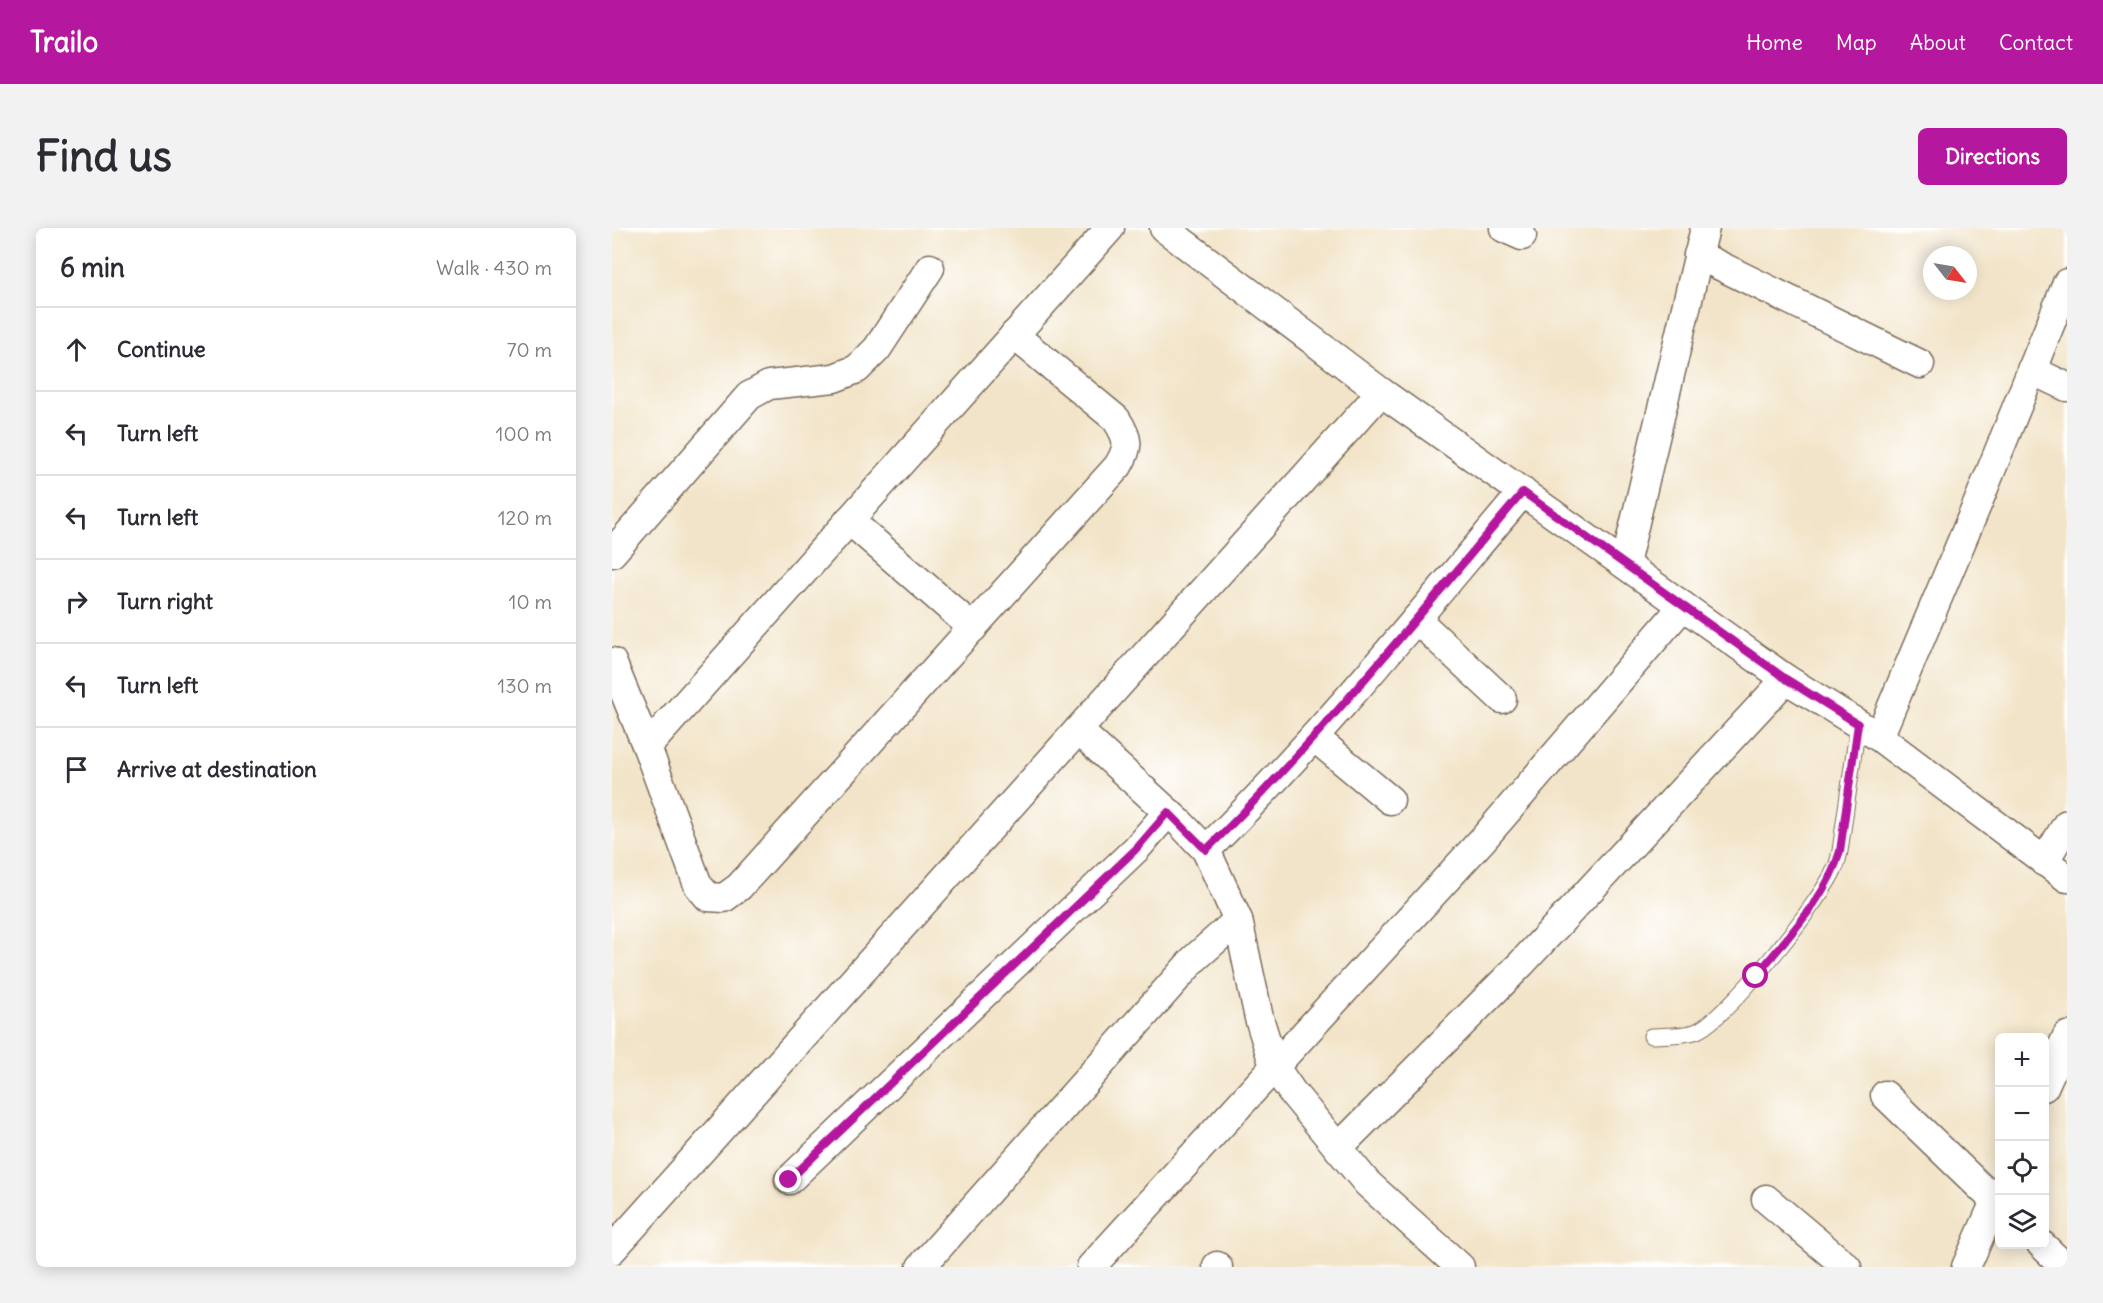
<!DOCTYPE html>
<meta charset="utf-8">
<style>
body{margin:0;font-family:Delius,sans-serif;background:#f2f2f3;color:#2b2b33}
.controls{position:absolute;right:18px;bottom:18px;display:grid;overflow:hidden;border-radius:9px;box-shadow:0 3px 15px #0003}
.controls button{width:54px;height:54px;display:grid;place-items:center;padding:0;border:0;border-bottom:2px solid #e1e1e2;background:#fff;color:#2b2b33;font:30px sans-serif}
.compass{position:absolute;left:1311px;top:18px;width:54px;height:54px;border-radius:50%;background:#fff;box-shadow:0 3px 15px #0003;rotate:121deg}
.stop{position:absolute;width:18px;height:18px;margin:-14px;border:4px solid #b5179e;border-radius:50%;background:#fff}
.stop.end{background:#b5179e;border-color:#fff;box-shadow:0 2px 6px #0008}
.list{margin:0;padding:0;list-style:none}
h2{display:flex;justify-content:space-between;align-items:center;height:78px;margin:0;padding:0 24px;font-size:26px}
h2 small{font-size:20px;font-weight:400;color:#7c7c81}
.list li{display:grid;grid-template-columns:39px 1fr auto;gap:18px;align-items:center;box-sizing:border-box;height:84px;padding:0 24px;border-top:2px solid #e1e1e2}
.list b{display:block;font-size:22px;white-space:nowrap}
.list em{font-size:20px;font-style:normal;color:#7c7c81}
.icon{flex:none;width:33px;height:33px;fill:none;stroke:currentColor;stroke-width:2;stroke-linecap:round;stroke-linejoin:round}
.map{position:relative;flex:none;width:1455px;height:1039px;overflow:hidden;border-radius:9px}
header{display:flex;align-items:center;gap:36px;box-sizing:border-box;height:84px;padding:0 30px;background:#b5179e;color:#fff}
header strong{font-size:28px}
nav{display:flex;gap:33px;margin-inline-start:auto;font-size:21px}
.intro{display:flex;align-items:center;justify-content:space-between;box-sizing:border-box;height:144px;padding:0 36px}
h1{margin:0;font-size:42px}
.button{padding:15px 27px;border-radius:9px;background:#b5179e;color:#fff;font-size:21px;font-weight:700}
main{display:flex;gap:36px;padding:0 36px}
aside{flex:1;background:#fff;border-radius:9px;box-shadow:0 3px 15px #0003}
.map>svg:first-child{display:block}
</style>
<header>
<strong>Trailo</strong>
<nav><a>Home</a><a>Map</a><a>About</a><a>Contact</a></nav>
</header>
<div class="intro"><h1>Find us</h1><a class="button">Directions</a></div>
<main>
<aside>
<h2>6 min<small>Walk · 430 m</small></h2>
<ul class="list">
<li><svg class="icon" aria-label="ahead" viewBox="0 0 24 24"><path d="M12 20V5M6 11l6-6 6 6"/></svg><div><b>Continue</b></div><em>70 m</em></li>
<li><svg class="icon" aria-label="left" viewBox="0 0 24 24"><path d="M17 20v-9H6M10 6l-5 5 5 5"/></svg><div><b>Turn left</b></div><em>100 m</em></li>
<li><svg class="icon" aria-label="left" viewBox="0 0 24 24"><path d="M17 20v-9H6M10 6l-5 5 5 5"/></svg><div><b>Turn left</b></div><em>120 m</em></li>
<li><svg class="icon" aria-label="right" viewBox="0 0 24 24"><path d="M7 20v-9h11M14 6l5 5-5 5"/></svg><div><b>Turn right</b></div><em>10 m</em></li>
<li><svg class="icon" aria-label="left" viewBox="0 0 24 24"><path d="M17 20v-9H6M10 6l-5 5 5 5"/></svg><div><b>Turn left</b></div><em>130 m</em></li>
<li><svg class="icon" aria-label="arrive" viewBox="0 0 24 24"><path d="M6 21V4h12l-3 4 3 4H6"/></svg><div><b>Arrive at destination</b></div></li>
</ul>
</aside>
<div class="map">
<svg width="1455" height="1039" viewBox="0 0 1455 1039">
<rect width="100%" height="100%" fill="#fff"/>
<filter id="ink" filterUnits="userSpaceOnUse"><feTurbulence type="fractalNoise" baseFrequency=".0167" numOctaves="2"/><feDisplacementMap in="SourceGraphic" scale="12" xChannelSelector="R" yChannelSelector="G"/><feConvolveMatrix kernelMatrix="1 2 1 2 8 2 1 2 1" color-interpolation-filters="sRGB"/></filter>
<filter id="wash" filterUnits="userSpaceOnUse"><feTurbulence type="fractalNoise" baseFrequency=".008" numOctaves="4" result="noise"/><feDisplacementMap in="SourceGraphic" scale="24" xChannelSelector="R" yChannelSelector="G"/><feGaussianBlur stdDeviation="1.35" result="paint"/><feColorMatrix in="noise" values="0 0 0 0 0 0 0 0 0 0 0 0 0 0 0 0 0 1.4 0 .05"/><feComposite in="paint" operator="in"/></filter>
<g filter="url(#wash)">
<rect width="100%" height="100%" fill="#f2e4c8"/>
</g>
<g filter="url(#ink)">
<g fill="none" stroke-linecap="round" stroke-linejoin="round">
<defs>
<path id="lane" d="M 1039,808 C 1052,807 1074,808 1085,803 C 1115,790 1210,672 1223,640 C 1226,635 1227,628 1228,623 L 1246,496"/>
<g id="street">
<path d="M 552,0 L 769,164 L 1174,451 L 1267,509 L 1455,650"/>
<path d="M 892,0 L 910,8"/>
<path d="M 1086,27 L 1308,136"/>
<path d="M 1419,142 L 1455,159"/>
<path d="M 237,292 L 361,400"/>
<path d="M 0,325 L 137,168 L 157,157 L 222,150 L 245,141 L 265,121 L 318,40"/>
<path d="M 1013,336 L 1093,0"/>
<path d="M 804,391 L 890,471"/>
<path d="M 0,434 L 35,519 L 86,657 L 96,669 L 112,670 L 127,659 L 506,238 C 518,218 517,211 504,191 L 402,107"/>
<path d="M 466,502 L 569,596 L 594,622 L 626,692 L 647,790 L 662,838 L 680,864 L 755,955 L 848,1039"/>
<path d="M 702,509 L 778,572"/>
<path d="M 1267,509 L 1365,277 L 1455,55"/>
<path d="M 35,519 L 498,0"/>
<path d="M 594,622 C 708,510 808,386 911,264"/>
<path d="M 1432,634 L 1455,596"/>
<path d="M 1432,859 L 1455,808"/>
<path d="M 1273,867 L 1388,978"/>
<path d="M 726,920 L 909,736 L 1174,451"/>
<path d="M 177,952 L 524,621 L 556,584"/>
<path d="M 1154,971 L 1235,1039"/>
<path d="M 1429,1016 L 1453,1039"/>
<path d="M 0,1022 L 769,164"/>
<path d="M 605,1038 L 606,1039"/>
<path d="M 309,1039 L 582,731 L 626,692"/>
<path d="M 479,1039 L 872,610 L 1071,378"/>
<path d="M 1354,1039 L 1388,962"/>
</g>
</defs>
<use href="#lane" stroke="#7b6b5a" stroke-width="17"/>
<use href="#street" stroke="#7b6b5a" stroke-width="31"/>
<use href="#lane" stroke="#fff" stroke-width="15"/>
<use href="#street" stroke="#fff" stroke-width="28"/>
</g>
</g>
<g fill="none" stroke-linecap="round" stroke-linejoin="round" filter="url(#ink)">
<path stroke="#b5179e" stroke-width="8" d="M 177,952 L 524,621 L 556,584 L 594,622 C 708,510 808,386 911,264 L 1174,451 L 1246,496 L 1228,623 C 1215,670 1174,710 1144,748"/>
</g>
</svg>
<div class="controls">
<button>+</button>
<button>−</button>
<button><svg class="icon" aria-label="locate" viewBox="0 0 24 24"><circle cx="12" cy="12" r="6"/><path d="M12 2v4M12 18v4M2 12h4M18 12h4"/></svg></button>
<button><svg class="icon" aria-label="layers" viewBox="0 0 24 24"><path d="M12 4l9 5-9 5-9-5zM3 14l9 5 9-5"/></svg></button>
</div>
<svg class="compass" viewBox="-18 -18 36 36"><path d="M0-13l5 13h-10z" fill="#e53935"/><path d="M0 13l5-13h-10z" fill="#7c7c81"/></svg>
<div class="stop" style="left:1144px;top:748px"></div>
<div class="stop end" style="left:177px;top:952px"></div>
</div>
</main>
